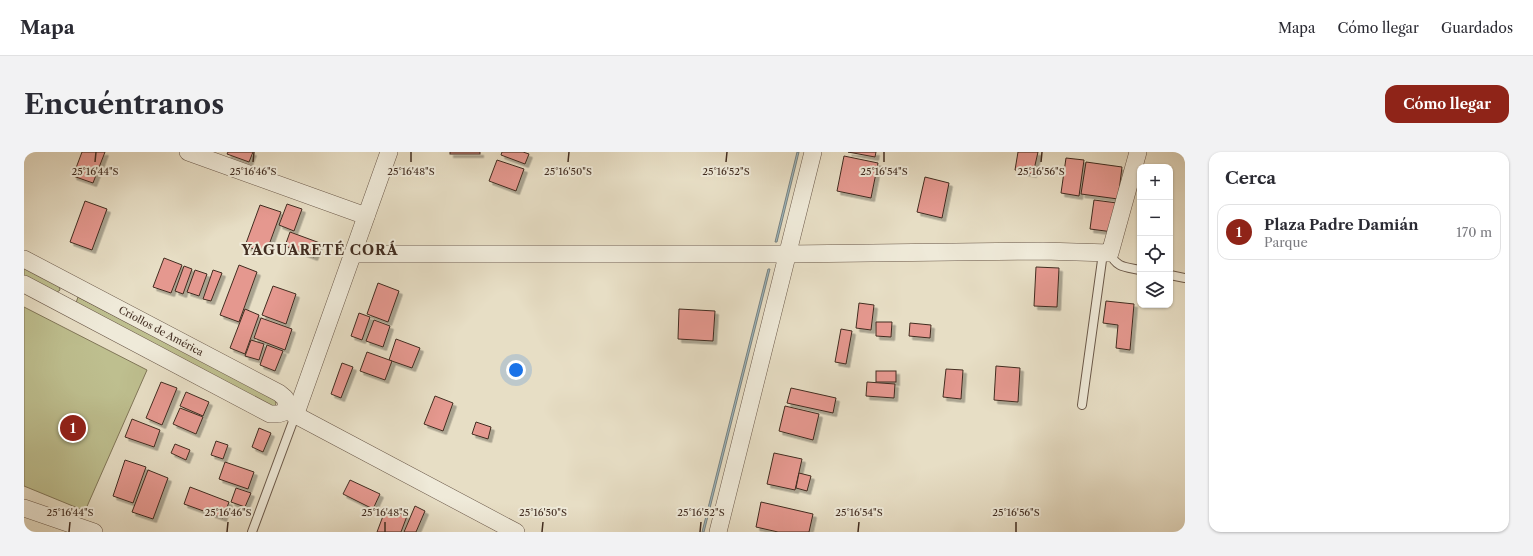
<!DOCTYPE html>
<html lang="es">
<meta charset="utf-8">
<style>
body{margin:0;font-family:"Libre Caslon Text",serif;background:#f2f2f3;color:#2b2b33}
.controls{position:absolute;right:12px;top:12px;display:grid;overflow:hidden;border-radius:8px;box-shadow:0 1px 3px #0004}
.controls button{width:36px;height:36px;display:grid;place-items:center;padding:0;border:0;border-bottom:1px solid #e1e1e2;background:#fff;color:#2b2b33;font:20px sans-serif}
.you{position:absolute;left:492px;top:218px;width:14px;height:14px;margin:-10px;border:3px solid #fff;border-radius:50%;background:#1a73e8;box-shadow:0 0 0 6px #1a73e833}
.badge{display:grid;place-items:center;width:26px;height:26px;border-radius:50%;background:#8f2418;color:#fff;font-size:13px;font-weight:700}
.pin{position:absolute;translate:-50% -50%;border:2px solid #fff;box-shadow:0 1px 4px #0006}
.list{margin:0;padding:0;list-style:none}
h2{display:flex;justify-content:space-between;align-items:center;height:52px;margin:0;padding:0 16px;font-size:17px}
h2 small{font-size:13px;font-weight:400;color:#7c7c81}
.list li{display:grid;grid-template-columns:26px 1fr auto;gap:12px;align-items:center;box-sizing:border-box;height:56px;margin:0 8px 8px;padding:0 8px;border:1px solid #e1e1e2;border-radius:12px}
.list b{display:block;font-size:15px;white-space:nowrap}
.list p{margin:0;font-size:13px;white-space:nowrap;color:#7c7c81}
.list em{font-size:13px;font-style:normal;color:#7c7c81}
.icon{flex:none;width:22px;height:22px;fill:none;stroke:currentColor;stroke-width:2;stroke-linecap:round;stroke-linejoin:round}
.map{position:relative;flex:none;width:1161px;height:380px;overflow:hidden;border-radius:12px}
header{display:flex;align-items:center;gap:24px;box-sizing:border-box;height:56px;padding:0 20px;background:#fff;border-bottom:1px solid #e1e1e2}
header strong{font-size:19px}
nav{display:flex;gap:22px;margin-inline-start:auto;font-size:14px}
.intro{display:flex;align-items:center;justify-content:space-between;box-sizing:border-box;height:96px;padding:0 24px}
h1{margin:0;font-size:28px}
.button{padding:10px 18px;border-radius:12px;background:#8f2418;color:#fff;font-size:14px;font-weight:700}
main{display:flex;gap:24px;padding:0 24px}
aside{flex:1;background:#fff;border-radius:12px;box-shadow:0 1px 3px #0004}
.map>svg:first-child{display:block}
</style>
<header>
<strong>Mapa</strong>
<nav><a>Mapa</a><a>Cómo llegar</a><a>Guardados</a></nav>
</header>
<div class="intro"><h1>Encuéntranos</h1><a class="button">Cómo llegar</a></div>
<main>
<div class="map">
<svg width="1161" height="380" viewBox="0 0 1161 380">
<defs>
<filter id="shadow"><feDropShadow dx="3.5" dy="3.5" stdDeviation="0" flood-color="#0004"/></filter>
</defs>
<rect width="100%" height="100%" fill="#e7dec5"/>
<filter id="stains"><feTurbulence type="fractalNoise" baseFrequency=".005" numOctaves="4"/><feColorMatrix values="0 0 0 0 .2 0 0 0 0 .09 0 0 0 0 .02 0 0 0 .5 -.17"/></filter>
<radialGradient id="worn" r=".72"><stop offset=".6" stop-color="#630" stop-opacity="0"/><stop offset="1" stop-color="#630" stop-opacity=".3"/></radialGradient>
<g fill="#bebf8f" stroke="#807658">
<path d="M 0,114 L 35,134 L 36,138 L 32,141 L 0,125 Z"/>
<path d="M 54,145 L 251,247 L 252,252 L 249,256 L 52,151 Z"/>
<path d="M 0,155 L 123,218 L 61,359 L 0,334 Z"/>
</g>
<g fill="#9db9c0" stroke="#788180">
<path d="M 773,0 L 775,0 L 753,90 L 751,90 Z"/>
<path d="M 744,117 L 746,117 L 680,380 L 678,380 Z"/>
</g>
<g fill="#e5988f" stroke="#412c20" filter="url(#shadow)">
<path d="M 58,0 L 81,0 L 69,31 L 49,24 Z"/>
<path d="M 204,0 L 229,0 L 225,10 L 203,2 Z"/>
<rect x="426" y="0" width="30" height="2"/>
<path d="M 478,0 L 499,0 L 505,2 L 501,12 L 477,3 Z"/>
<path d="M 824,0 L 852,0 L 851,5 Z"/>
<path d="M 994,0 L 1014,0 L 1009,22 L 991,18 Z"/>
<path d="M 820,4 L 854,11 L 847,46 L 813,39 Z"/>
<path d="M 1042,6 L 1060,8 L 1055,44 L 1037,41 Z"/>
<path d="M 473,8 L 500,17 L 492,39 L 465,29 Z"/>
<path d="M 1062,10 L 1098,15 L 1094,47 L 1057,42 Z"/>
<path d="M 901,25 L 925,31 L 918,66 L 893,60 Z"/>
<path d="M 1070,48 L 1093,51 L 1089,80 L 1066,77 Z"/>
<path d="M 61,49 L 83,57 L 68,98 L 46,90 Z"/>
<path d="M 263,52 L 278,57 L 270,79 L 255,73 Z"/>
<path d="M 236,53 L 257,60 L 242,101 L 221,94 Z"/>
<path d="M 266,80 L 296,91 L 290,105 L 261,94 Z"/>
<path d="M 140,106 L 158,113 L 147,141 L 129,135 Z"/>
<path d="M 215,113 L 233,120 L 215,170 L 196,163 Z"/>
<path d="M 160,114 L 168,117 L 159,142 L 151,139 Z"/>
<path d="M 1012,115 L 1035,116 L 1033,155 L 1010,154 Z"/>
<path d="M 171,118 L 183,122 L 175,144 L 163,140 Z"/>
<path d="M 189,118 L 198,121 L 187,149 L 179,147 Z"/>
<path d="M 354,131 L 375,139 L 364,170 L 343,162 Z"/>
<path d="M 249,134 L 272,142 L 262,172 L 238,163 Z"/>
<path d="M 1082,149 L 1110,152 L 1106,198 L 1092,196 L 1094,173 L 1079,171 Z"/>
<path d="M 835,151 L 850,153 L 847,178 L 832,176 Z"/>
<path d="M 221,157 L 235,163 L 221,202 L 206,196 Z"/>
<path d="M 655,157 L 691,159 L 689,189 L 654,187 Z"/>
<path d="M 335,161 L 346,165 L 338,188 L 327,184 Z"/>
<path d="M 237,166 L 268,177 L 261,198 L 230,186 Z"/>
<path d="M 350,168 L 366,174 L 359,195 L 342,189 Z"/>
<path d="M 852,170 L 868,170 L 867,185 L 852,184 Z"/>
<path d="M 886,171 L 907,173 L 906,186 L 885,184 Z"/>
<path d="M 817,177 L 828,179 L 822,212 L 811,210 Z"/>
<path d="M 372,187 L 396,196 L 388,216 L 365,208 Z"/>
<path d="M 227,188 L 240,192 L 235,208 L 221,204 Z"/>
<path d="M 243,193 L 259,199 L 251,219 L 236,213 Z"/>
<path d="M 343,200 L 368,209 L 361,228 L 336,219 Z"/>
<path d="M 318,211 L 329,215 L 317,246 L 307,242 Z"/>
<path d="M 972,214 L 996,216 L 994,250 L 970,248 Z"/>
<path d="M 922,217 L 939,218 L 937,247 L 919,245 Z"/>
<rect x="852" y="219" width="20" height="11"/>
<path d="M 137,230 L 153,236 L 138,273 L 122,266 Z"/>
<path d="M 843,230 L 871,232 L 870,246 L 842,244 Z"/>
<path d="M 767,236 L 812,246 L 809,261 L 763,251 Z"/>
<path d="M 162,240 L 185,250 L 179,264 L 156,254 Z"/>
<path d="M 411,244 L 429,251 L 419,279 L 400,272 Z"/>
<path d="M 761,254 L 795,262 L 789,288 L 755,279 Z"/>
<path d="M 156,256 L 179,265 L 172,282 L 149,272 Z"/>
<path d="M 108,267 L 136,278 L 130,295 L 101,285 Z"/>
<path d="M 452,270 L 467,275 L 464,287 L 448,282 Z"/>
<path d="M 235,276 L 247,281 L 239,300 L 228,295 Z"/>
<path d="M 192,289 L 204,293 L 199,307 L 187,303 Z"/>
<path d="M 151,292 L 166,298 L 162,308 L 147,301 Z"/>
<path d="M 750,301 L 778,307 L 771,338 L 743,332 Z"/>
<path d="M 101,308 L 122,315 L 109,351 L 89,344 Z"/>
<path d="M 201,310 L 230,320 L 224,337 L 195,327 Z"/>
<path d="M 124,318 L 144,326 L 129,367 L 108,360 Z"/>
<path d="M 775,321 L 787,324 L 783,339 L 772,336 Z"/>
<path d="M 326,328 L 356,342 L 349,357 L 319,342 Z"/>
<path d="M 166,335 L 205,350 L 199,366 L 160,352 Z"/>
<path d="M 212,336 L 227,341 L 221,355 L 207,350 Z"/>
<path d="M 737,350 L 789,362 L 785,380 L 754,380 L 732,375 Z"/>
<path d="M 391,354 L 401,359 L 392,380 L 380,380 Z"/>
<path d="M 362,356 L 383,364 L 377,380 L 353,380 Z"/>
</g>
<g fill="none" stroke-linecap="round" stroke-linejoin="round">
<defs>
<g id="service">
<path d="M 1086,101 C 1092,116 1102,115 1116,118"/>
<path d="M 1146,123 L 1161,126"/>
<path d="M 1058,253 L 1079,101"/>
<path d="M 228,380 L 271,264"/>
</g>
<g id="minor">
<path d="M 164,0 L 342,64"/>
<path d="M 329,102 L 763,102 L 1019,99 L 1086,101 L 1114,0"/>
<path d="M 0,107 L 255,241 L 261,246 L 264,259"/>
<path d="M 0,132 L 246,262 L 254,262 L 264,259"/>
<path d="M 264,259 L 492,380"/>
<path d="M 271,264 L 365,0"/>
<path d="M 0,356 L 70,380"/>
<path d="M 694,380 L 789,0"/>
</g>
</defs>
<use href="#service" stroke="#6a5849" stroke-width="10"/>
<use href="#minor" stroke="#6a5849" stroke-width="18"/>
<use href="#service" stroke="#efead9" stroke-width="8"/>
<use href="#minor" stroke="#efead9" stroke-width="17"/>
</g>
<path fill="none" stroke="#412c20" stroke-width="1.5" d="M 71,10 L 72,0M 229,10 L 230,0M 387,10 L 387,0M 544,10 L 545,0M 702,10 L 703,0M 860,10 L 860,0M 1017,10 L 1018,0M 45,380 L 46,370M 203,380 L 204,370M 361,380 L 361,370M 518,380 L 519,370M 676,380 L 677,370M 834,380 L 835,370M 992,380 L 992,370"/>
<g text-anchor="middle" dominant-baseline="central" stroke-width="4" stroke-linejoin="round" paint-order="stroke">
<g font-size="10" fill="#412c20" stroke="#efead9">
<text transform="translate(137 179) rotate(28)">Criollos de América</text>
</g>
<g font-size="14" font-weight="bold" letter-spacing="1" fill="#412c20" stroke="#efead9">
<text x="296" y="98">YAGUARETÉ CORÁ</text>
</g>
</g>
<g font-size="10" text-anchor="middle" fill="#412c20" stroke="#efead9" stroke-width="4" stroke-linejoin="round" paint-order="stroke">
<text x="71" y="23">25°16'44"S</text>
<text x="229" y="23">25°16'46"S</text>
<text x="387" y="23">25°16'48"S</text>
<text x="544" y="23">25°16'50"S</text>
<text x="702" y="23">25°16'52"S</text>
<text x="860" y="23">25°16'54"S</text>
<text x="1017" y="23">25°16'56"S</text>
<text x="46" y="364">25°16'44"S</text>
<text x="204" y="364">25°16'46"S</text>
<text x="361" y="364">25°16'48"S</text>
<text x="519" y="364">25°16'50"S</text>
<text x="677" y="364">25°16'52"S</text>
<text x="835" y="364">25°16'54"S</text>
<text x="992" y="364">25°16'56"S</text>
</g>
<rect width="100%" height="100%" filter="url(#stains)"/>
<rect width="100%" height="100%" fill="url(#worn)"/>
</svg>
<div class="controls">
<button>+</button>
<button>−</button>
<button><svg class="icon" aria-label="locate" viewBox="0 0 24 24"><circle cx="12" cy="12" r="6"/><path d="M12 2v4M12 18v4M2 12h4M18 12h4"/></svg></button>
<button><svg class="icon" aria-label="layers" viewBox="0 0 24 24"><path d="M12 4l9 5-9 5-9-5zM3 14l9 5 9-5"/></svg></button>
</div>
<div class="you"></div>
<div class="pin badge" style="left:49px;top:276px">1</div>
</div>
<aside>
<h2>Cerca<small></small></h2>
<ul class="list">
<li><span class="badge">1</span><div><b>Plaza Padre Damián</b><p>Parque</p></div><em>170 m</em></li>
</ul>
</aside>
</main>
